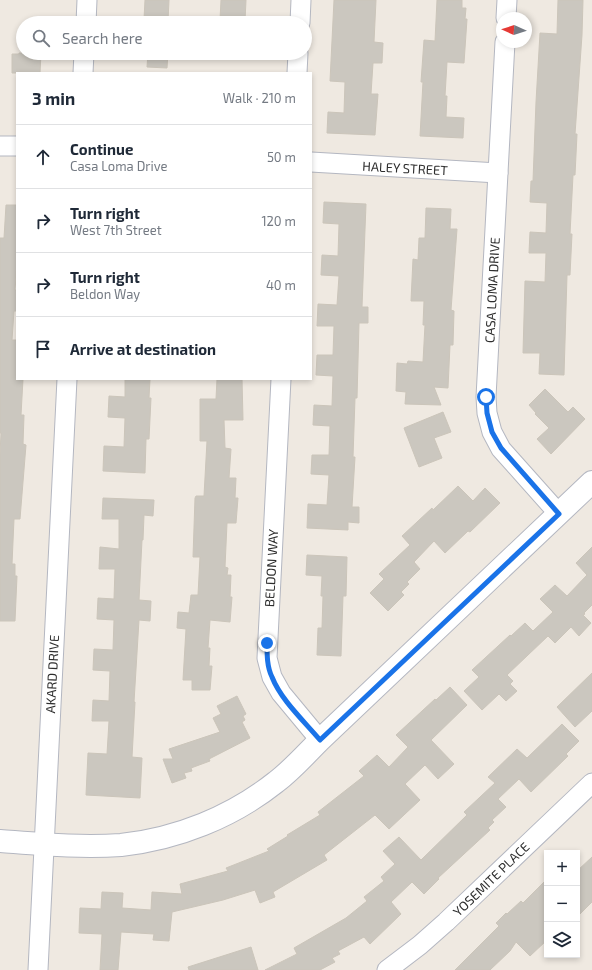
<!DOCTYPE html>
<meta charset="utf-8">
<style>
body{margin:0;font-family:"Exo 2",sans-serif;background:#f2f2f3;color:#1f2937}
.controls{position:absolute;right:12px;bottom:12px;display:grid;overflow:hidden;border-radius:0px;box-shadow:0 2px 6px #0003}
.controls button{width:36px;height:36px;display:grid;place-items:center;padding:0;border:0;border-bottom:1px solid #e0e1e3;background:#fff;color:#1f2937;font:20px sans-serif}
.compass{position:absolute;left:496px;top:12px;width:36px;height:36px;border-radius:50%;background:#fff;box-shadow:0 2px 6px #0003;rotate:273deg}
.stop{position:absolute;width:12px;height:12px;margin:-9px;border:3px solid #1a73e8;border-radius:50%;background:#fff}
.stop.end{background:#1a73e8;border-color:#fff;box-shadow:0 1px 4px #0008}
.list{margin:0;padding:0;list-style:none}
h2{display:flex;justify-content:space-between;align-items:center;height:52px;margin:0;padding:0 16px;font-size:17px}
h2 small{font-size:13px;font-weight:400;color:#747a83}
.list li{display:grid;grid-template-columns:26px 1fr auto;gap:12px;align-items:center;box-sizing:border-box;height:64px;padding:0 16px;border-top:1px solid #e0e1e3}
.list b{display:block;font-size:15px;white-space:nowrap}
.list p{margin:0;font-size:13px;white-space:nowrap;color:#747a83}
.list em{font-size:13px;font-style:normal;color:#747a83}
.icon{flex:none;width:22px;height:22px;fill:none;stroke:currentColor;stroke-width:2;stroke-linecap:round;stroke-linejoin:round}
.map{position:relative;flex:none;width:592px;height:970px;overflow:hidden}
.search{position:absolute;background:#fff;box-shadow:0 2px 6px #0003;left:16px;top:16px;width:296px;height:44px;display:flex;align-items:center;gap:10px;box-sizing:border-box;padding:0 14px;border-radius:22px;color:#747a83;font-size:15px}
.panel{position:absolute;background:#fff;box-shadow:0 2px 6px #0003;left:16px;top:72px;width:296px;height:308px;border-radius:0px}
.map>svg:first-child{display:block}
</style>
<div class="map">
<svg width="592" height="970" viewBox="0 0 592 970">
<rect width="100%" height="100%" fill="#efe9e1"/>
<g fill="#cbc7bf" stroke="#cbc5ba">
<path d="M 145,0 L 169,0 L 168,21 L 144,19 Z"/>
<path d="M 221,0 L 246,0 L 245,21 L 220,20 Z"/>
<path d="M 334,0 L 376,0 L 374,42 L 383,43 L 382,63 L 373,63 L 371,94 L 378,94 L 375,135 L 327,133 L 328,112 L 344,113 L 345,82 L 330,81 Z"/>
<path d="M 437,0 L 462,0 L 462,8 L 466,8 L 465,19 L 467,19 L 464,63 L 447,62 L 445,96 L 447,96 L 446,117 L 464,118 L 463,138 L 420,136 L 423,82 L 421,82 L 424,40 L 435,41 Z"/>
<path d="M 558,0 L 583,0 L 582,35 L 575,134 L 577,134 L 575,175 L 573,175 L 570,234 L 572,234 L 570,275 L 567,275 L 564,375 L 539,374 L 540,353 L 523,353 L 525,281 L 545,282 L 546,253 L 529,253 L 530,232 L 546,233 L 547,203 L 530,202 L 531,181 L 533,181 L 536,102 L 540,33 L 557,34 Z"/>
<path d="M 19,53 L 41,53 L 40,73 L 12,73 L 12,54 L 19,54 Z"/>
<path d="M 148,53 L 168,53 L 167,68 L 147,67 Z"/>
<path d="M 324,202 L 366,204 L 362,307 L 368,307 L 368,323 L 359,323 L 357,398 L 355,398 L 353,457 L 355,457 L 352,507 L 359,507 L 359,523 L 348,522 L 348,530 L 307,528 L 308,504 L 327,505 L 329,475 L 311,474 L 312,455 L 329,455 L 330,426 L 313,425 L 314,405 L 332,406 L 333,376 L 316,375 L 317,355 L 333,355 L 334,326 L 317,326 L 318,304 L 337,305 L 339,276 L 321,275 L 322,255 L 338,256 L 339,224 L 323,223 Z"/>
<path d="M 6,205 L 17,205 L 17,264 L 15,290 L 17,290 L 17,311 L 14,311 L 12,340 L 17,340 L 17,379 L 23,379 L 21,415 L 24,415 L 23,444 L 26,445 L 20,519 L 14,519 L 12,564 L 15,564 L 15,576 L 17,576 L 15,621 L 0,621 L 0,454 L 1,433 L 0,433 L 0,238 L 4,238 Z"/>
<path d="M 426,208 L 451,209 L 450,229 L 457,229 L 451,310 L 454,311 L 453,345 L 450,345 L 448,388 L 434,387 L 441,405 L 405,404 L 406,392 L 396,391 L 397,363 L 407,364 L 408,361 L 423,362 L 425,325 L 423,325 L 424,301 L 411,301 L 413,259 L 418,260 L 419,238 L 425,238 Z"/>
<path d="M 125,379 L 150,379 L 149,398 L 151,398 L 149,439 L 146,439 L 145,473 L 103,471 L 104,446 L 124,447 L 125,418 L 108,417 L 109,396 L 125,397 Z"/>
<path d="M 217,379 L 242,379 L 243,420 L 224,420 L 225,448 L 231,449 L 229,478 L 236,478 L 235,498 L 238,498 L 236,523 L 227,523 L 225,567 L 228,568 L 227,575 L 231,575 L 230,597 L 232,597 L 230,622 L 210,620 L 208,648 L 210,648 L 209,666 L 212,666 L 210,690 L 192,690 L 192,680 L 183,680 L 186,629 L 177,628 L 178,612 L 189,613 L 191,595 L 198,595 L 200,557 L 193,557 L 195,498 L 196,496 L 204,496 L 207,441 L 200,441 L 200,399 L 216,399 Z"/>
<path d="M 545,389 L 568,412 L 573,407 L 585,419 L 551,454 L 537,439 L 549,428 L 535,414 L 536,413 L 529,405 Z"/>
<path d="M 443,412 L 451,432 L 434,438 L 442,458 L 419,467 L 404,428 Z"/>
<path d="M 458,486 L 473,501 L 485,488 L 500,503 L 470,532 L 468,531 L 445,553 L 434,541 L 414,562 L 420,569 L 407,582 L 409,584 L 401,592 L 404,595 L 388,611 L 370,593 L 384,579 L 379,574 L 410,545 L 402,536 L 432,508 L 433,510 Z"/>
<path d="M 103,498 L 154,500 L 153,516 L 144,515 L 143,540 L 142,540 L 139,600 L 151,601 L 150,621 L 139,620 L 134,702 L 135,702 L 132,757 L 142,758 L 140,798 L 86,795 L 88,753 L 107,754 L 109,721 L 92,721 L 93,700 L 109,701 L 110,671 L 93,670 L 94,649 L 113,650 L 114,620 L 97,619 L 98,598 L 114,599 L 115,569 L 99,569 L 100,547 L 119,549 L 119,519 L 102,519 Z"/>
<path d="M 592,547 L 592,605 L 584,613 L 585,614 L 583,615 L 591,623 L 579,636 L 571,627 L 555,643 L 548,636 L 507,675 L 513,681 L 510,684 L 517,691 L 506,701 L 499,694 L 482,710 L 464,691 L 479,677 L 472,670 L 510,635 L 511,636 L 525,623 L 533,631 L 553,612 L 540,599 L 555,585 L 567,596 L 587,575 L 576,563 Z"/>
<path d="M 307,555 L 347,557 L 346,596 L 343,596 L 341,656 L 317,655 L 318,628 L 322,628 L 323,596 L 321,596 L 322,576 L 306,575 Z"/>
<path d="M 592,673 L 592,711 L 575,727 L 557,707 Z"/>
<path d="M 450,687 L 467,705 L 431,740 L 454,764 L 438,779 L 425,765 L 405,784 L 420,800 L 389,829 L 375,815 L 324,855 L 327,860 L 273,892 L 275,897 L 260,903 L 255,890 L 223,900 L 172,912 L 169,941 L 153,940 L 154,934 L 121,932 L 118,970 L 100,970 L 102,934 L 79,933 L 80,908 L 101,909 L 102,892 L 123,893 L 122,908 L 151,910 L 152,892 L 182,894 L 180,884 L 228,871 L 226,868 L 269,851 L 267,849 L 288,836 L 287,835 L 320,815 L 318,812 L 364,776 L 359,771 L 377,755 L 389,767 L 408,747 L 396,735 L 435,699 L 436,700 Z"/>
<path d="M 237,696 L 246,714 L 243,716 L 245,720 L 242,722 L 250,738 L 209,759 L 210,761 L 191,768 L 192,771 L 184,773 L 186,778 L 172,783 L 163,759 L 173,759 L 169,749 L 220,732 L 213,718 L 221,714 L 217,706 Z"/>
<path d="M 562,724 L 579,741 L 566,754 L 568,756 L 531,792 L 519,779 L 498,799 L 506,807 L 492,820 L 494,822 L 488,828 L 490,830 L 438,878 L 439,879 L 424,894 L 412,882 L 391,902 L 401,914 L 370,944 L 364,937 L 338,951 L 340,954 L 332,958 L 335,962 L 320,970 L 265,970 L 297,954 L 294,948 L 346,918 L 367,901 L 364,897 L 384,881 L 381,877 L 395,864 L 383,851 L 399,837 L 421,860 L 467,815 L 464,812 L 495,783 L 488,777 L 517,749 L 527,758 Z"/>
<path d="M 592,857 L 592,902 L 577,917 L 577,871 Z"/>
<path d="M 547,879 L 547,940 L 530,956 L 516,942 L 510,951 L 490,970 L 455,970 L 499,926 L 496,923 L 506,913 L 507,914 L 521,901 L 523,903 Z"/>
<path d="M 251,947 L 258,970 L 189,970 L 188,967 Z"/>
</g>
<g fill="none" stroke-linecap="round" stroke-linejoin="round">
<defs>
<g id="minor">
<path d="M 506,18 L 507,0"/>
<path d="M 86,23 L 87,0"/>
<path d="M 300,23 L 301,0"/>
<path d="M 505,42 L 486,397 L 487,413 L 492,432 L 501,449 L 559,514"/>
<path d="M 83,73 L 84,53"/>
<path d="M 297,73 L 298,53"/>
<path d="M 0,146 L 17,146"/>
<path d="M 311,162 L 498,173"/>
<path d="M 281,379 L 267,658 L 272,677 L 281,693 L 320,740"/>
<path d="M 38,970 L 67,379"/>
<path d="M 387,970 L 420,945 L 446,922 L 592,783"/>
</g>
<path id="secondary" d="M 0,841 C 40,844 81,848 121,845 C 177,839 232,817 276,782 C 292,770 306,754 320,740 L 592,482"/>
</defs>
<use href="#minor" stroke="#b4b7c1" stroke-width="21"/>
<use href="#secondary" stroke="#b4b7c1" stroke-width="24"/>
<use href="#minor" stroke="#fff" stroke-width="19"/>
<use href="#secondary" stroke="#fff" stroke-width="22"/>
</g>
<g fill="none" stroke-linecap="round" stroke-linejoin="round">
<path stroke="#1a73e8" stroke-width="5" d="M 267,643 C 267,655 267,667 272,677 C 281,700 304,721 320,740 L 559,514 L 501,448 L 492,432 L 487,413 L 486,397"/>
</g>
<g text-anchor="middle" dominant-baseline="central" stroke-width="4" stroke-linejoin="round" paint-order="stroke">
<g font-size="13" fill="#2e2e2e" stroke="#fff">
<text transform="translate(405 168) rotate(3)">HALEY STREET</text>
<text transform="translate(492 290) rotate(-87)">CASA LOMA DRIVE</text>
<text transform="translate(271 568) rotate(-87)">BELDON WAY</text>
<text transform="translate(52 674) rotate(-87)">AKARD DRIVE</text>
<text transform="translate(491 879) rotate(-44)">YOSEMITE PLACE</text>
</g>
</g>
</svg>
<div class="controls">
<button>+</button>
<button>−</button>
<button><svg class="icon" aria-label="layers" viewBox="0 0 24 24"><path d="M12 4l9 5-9 5-9-5zM3 14l9 5 9-5"/></svg></button>
</div>
<svg class="compass" viewBox="-18 -18 36 36"><path d="M0-13l5 13h-10z" fill="#e53935"/><path d="M0 13l5-13h-10z" fill="#747a83"/></svg>
<div class="stop" style="left:486px;top:397px"></div>
<div class="stop end" style="left:267px;top:643px"></div>
<div class="search"><svg class="icon" aria-label="search" viewBox="0 0 24 24"><circle cx="10" cy="10" r="6"/><path d="M15 15l6 6"/></svg>Search here</div>
<section class="panel">
<h2>3 min<small>Walk · 210 m</small></h2>
<ul class="list">
<li><svg class="icon" aria-label="ahead" viewBox="0 0 24 24"><path d="M12 20V5M6 11l6-6 6 6"/></svg><div><b>Continue</b><p>Casa Loma Drive</p></div><em>50 m</em></li>
<li><svg class="icon" aria-label="right" viewBox="0 0 24 24"><path d="M7 20v-9h11M14 6l5 5-5 5"/></svg><div><b>Turn right</b><p>West 7th Street</p></div><em>120 m</em></li>
<li><svg class="icon" aria-label="right" viewBox="0 0 24 24"><path d="M7 20v-9h11M14 6l5 5-5 5"/></svg><div><b>Turn right</b><p>Beldon Way</p></div><em>40 m</em></li>
<li><svg class="icon" aria-label="arrive" viewBox="0 0 24 24"><path d="M6 21V4h12l-3 4 3 4H6"/></svg><div><b>Arrive at destination</b></div></li>
</ul>
</section>
</div>
